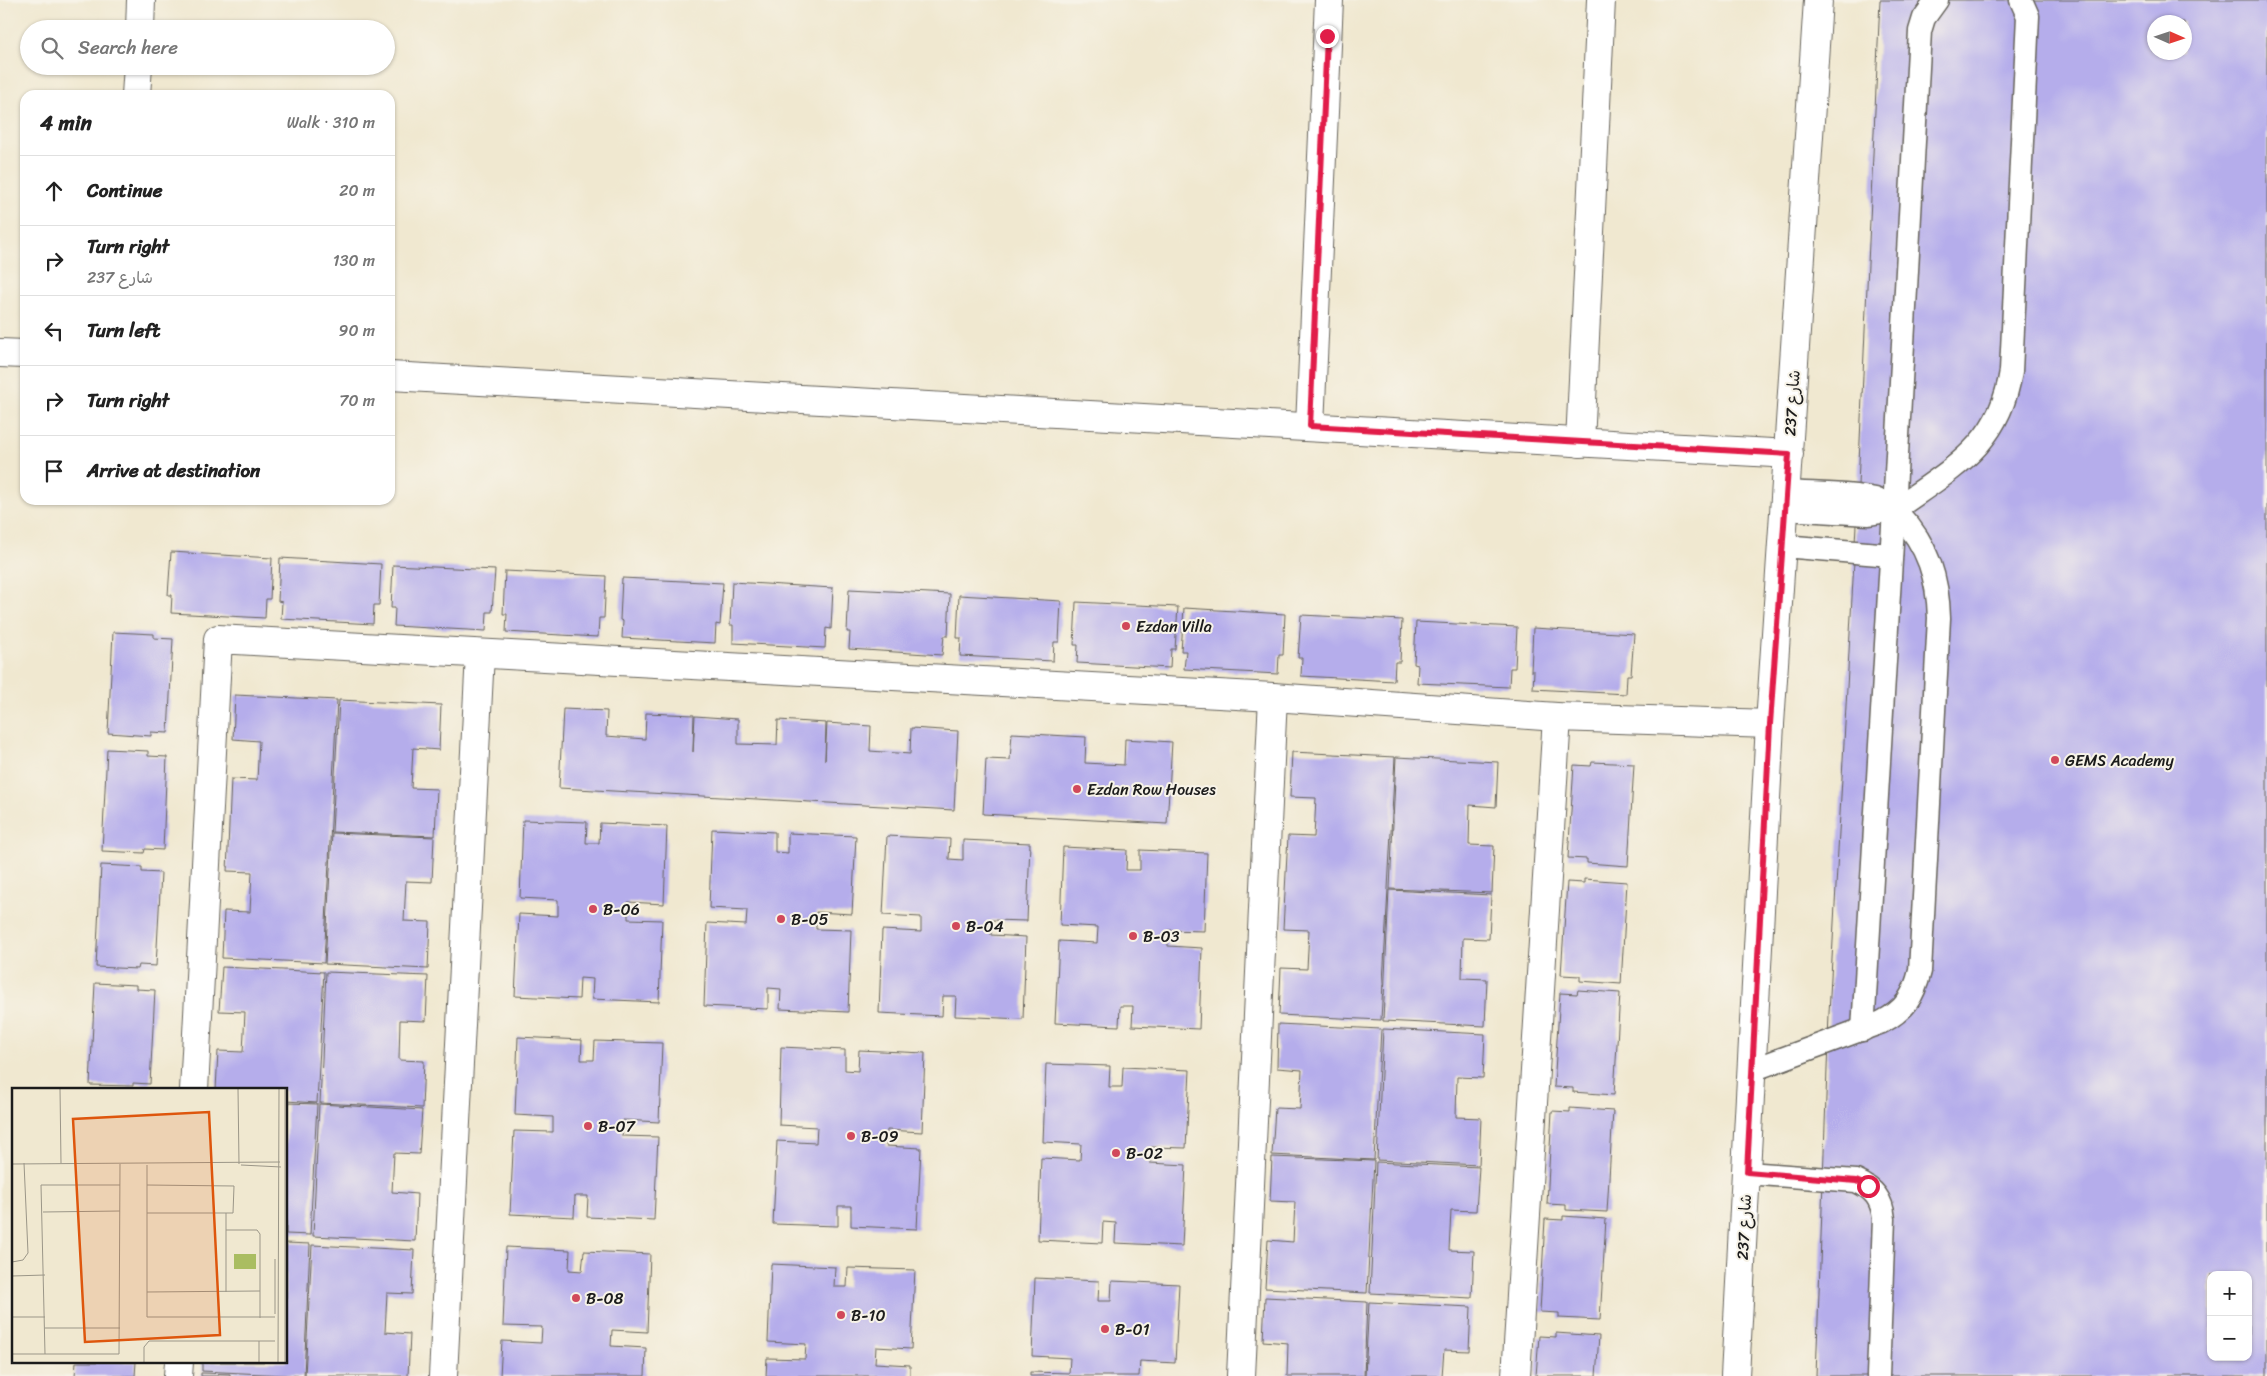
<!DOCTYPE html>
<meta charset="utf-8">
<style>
body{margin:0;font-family:Sriracha,"Playpen Sans Arabic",sans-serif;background:#f2f2f2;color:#222}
.controls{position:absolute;right:15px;bottom:15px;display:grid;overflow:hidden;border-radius:10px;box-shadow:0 1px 4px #0004}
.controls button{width:45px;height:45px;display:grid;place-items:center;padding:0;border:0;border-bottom:1px solid #e0e0e0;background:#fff;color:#222;font:25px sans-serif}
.compass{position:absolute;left:2147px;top:15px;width:45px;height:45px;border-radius:50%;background:#fff;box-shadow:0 1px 4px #0004;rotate:93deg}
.stop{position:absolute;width:15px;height:15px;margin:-11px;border:4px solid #e11d48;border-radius:50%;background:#fff}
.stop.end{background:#e11d48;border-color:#fff;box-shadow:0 1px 5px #0008}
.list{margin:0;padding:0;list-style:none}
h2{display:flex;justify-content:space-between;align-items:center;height:65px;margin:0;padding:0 20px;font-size:21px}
h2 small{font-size:16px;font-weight:400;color:#767676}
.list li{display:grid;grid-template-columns:32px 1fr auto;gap:15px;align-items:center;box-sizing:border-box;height:70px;padding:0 20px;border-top:1px solid #e0e0e0}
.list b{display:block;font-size:19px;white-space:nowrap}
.list p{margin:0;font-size:16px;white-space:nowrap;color:#767676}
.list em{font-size:16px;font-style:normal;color:#767676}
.icon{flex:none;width:28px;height:28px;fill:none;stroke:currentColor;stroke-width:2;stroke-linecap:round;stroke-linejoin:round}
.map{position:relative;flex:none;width:2267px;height:1376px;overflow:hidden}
.search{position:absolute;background:#fff;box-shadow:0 1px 4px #0004;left:20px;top:20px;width:375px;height:55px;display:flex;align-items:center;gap:12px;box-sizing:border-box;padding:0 18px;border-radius:28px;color:#767676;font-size:19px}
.panel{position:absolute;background:#fff;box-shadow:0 1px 4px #0004;left:20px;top:90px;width:375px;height:415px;border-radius:15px}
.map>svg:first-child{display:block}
</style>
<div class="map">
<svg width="2267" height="1376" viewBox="0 0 2267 1376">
<rect width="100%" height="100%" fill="#f7f3e8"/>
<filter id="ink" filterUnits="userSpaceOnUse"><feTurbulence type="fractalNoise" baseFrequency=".02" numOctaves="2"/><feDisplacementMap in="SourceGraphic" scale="10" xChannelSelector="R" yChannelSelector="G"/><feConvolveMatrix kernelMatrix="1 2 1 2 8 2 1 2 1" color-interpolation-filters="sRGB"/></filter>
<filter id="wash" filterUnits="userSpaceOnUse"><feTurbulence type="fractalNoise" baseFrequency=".0096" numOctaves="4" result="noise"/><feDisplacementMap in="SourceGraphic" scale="20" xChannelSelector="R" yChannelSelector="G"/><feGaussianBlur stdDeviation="1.12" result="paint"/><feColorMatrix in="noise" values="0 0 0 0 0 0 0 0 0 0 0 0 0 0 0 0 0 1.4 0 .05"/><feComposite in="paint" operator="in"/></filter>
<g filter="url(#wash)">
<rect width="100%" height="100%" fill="#f0e8d0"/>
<g id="blocks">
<g fill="#b5adeb" fill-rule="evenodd">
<path d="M 1880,0 L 2267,0 L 2267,1376 L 1816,1376 L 1829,1013 L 1857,507 ZM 2154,22 L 2184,22 L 2184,52 L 2154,52 ZM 2211,1275 L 2248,1275 L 2248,1357 L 2211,1357 Z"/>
<path d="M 171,552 L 272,558 L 270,599 L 266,599 L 265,618 L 171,613 L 172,595 L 168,595 Z"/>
<path d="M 280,558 L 381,564 L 379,605 L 374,605 L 373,624 L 281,619 L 282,602 L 278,601 Z"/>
<path d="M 393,565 L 495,570 L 492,612 L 487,612 L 486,631 L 394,626 L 395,608 L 391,608 Z"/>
<path d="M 505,571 L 606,576 L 604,618 L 599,618 L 598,637 L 506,632 L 507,614 L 503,614 Z"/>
<path d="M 622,578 L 723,583 L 720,625 L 716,624 L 715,643 L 622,638 L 623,621 L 620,620 Z"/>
<path d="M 732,582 L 833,588 L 831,629 L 826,628 L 825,648 L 733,643 L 733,625 L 730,625 Z"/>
<path d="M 849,589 L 950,594 L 948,636 L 944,636 L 942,655 L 849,649 L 850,632 L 847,632 Z"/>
<path d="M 959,595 L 1061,601 L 1059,642 L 1054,642 L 1053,661 L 960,656 L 961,638 L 957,638 Z"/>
<path d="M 1076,602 L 1178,607 L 1175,649 L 1171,649 L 1170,668 L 1077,663 L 1078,645 L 1074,645 Z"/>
<path d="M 1184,608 L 1285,614 L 1283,655 L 1279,655 L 1278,674 L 1184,669 L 1186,651 L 1181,651 Z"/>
<path d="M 1301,615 L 1402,620 L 1400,662 L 1395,662 L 1394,681 L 1301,676 L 1302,658 L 1298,658 Z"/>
<path d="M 1416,622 L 1517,627 L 1515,668 L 1510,668 L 1509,687 L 1417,683 L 1418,665 L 1414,664 Z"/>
<path d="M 1533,628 L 1634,634 L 1631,675 L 1627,675 L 1626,694 L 1533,689 L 1534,671 L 1531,671 Z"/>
<path d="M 113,632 L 154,634 L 154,638 L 173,639 L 168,733 L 151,732 L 151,736 L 108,733 Z"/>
<path d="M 235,695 L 337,700 L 324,963 L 222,958 L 224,911 L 250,912 L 252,872 L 227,871 L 231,779 L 257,780 L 259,741 L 233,739 Z"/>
<path d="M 339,700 L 441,705 L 439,750 L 413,748 L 411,788 L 437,789 L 435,836 L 332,832 Z"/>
<path d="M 563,709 L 607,711 L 606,736 L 645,739 L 646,713 L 694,715 L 693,752 L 695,716 L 738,719 L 738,744 L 777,745 L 778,720 L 826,723 L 825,760 L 827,723 L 871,726 L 870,751 L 910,754 L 911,728 L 958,731 L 954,810 L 559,788 Z"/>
<path d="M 1012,733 L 1086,737 L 1085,763 L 1124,765 L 1125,739 L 1172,742 L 1167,824 L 983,814 L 986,759 L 1010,760 Z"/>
<path d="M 107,749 L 148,751 L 148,756 L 167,757 L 163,850 L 145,849 L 144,853 L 102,851 Z"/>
<path d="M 1292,752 L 1395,757 L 1381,1020 L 1279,1015 L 1281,968 L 1307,969 L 1309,930 L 1283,929 L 1288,836 L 1314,837 L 1316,798 L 1290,797 Z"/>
<path d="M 1396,757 L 1498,762 L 1496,807 L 1470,805 L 1469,845 L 1494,846 L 1492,893 L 1390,889 Z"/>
<path d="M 1592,762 L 1634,764 L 1628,866 L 1587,863 L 1587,859 L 1568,858 L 1574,765 L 1591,766 Z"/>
<path d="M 523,820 L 587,822 L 586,843 L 599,843 L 600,823 L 667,826 L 664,904 L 628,902 L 628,919 L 662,920 L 659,1002 L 592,999 L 593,979 L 580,978 L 579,999 L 515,996 L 519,914 L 558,916 L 558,900 L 520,898 Z"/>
<path d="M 712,829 L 775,832 L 775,852 L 788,853 L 788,833 L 856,836 L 852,914 L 816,912 L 816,929 L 851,930 L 848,1012 L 780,1009 L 781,989 L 768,988 L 768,1009 L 704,1006 L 707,923 L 746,925 L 747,910 L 709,908 Z"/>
<path d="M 332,833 L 434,837 L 432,882 L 406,881 L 404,921 L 430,922 L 428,969 L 325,964 Z"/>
<path d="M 887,836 L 950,839 L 949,859 L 963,860 L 963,840 L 1030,843 L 1027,921 L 991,920 L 991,935 L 1026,937 L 1023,1019 L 955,1016 L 956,996 L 943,996 L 942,1016 L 879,1013 L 882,930 L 921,932 L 921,917 L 883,915 Z"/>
<path d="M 1063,847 L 1127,850 L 1126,870 L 1140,870 L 1140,850 L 1207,853 L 1204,931 L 1168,930 L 1168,946 L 1202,948 L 1199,1029 L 1132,1026 L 1133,1006 L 1120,1006 L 1119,1026 L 1055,1023 L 1059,941 L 1097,943 L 1098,927 L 1060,925 Z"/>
<path d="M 101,865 L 142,867 L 142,872 L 161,873 L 156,966 L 139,965 L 138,969 L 96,967 Z"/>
<path d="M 1584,879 L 1627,882 L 1621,984 L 1580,981 L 1580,976 L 1561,975 L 1567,882 L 1584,883 Z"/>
<path d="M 1389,890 L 1491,895 L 1489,939 L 1463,938 L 1462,978 L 1487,979 L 1485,1026 L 1383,1021 Z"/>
<path d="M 222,967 L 324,972 L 317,1103 L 286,1101 L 286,1090 L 216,1090 L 218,1051 L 243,1052 L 245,1012 L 219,1011 Z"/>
<path d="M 326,972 L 428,976 L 426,1021 L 400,1020 L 399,1060 L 424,1061 L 422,1108 L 320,1103 Z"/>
<path d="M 95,983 L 136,985 L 136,989 L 155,990 L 150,1084 L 133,1083 L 133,1086 L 90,1085 Z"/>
<path d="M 1578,990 L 1620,993 L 1614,1095 L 1573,1092 L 1573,1088 L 1554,1087 L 1560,993 L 1577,994 Z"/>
<path d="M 1278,1024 L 1381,1029 L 1374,1160 L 1272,1155 L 1275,1108 L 1300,1109 L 1302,1070 L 1277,1068 Z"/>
<path d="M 1383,1029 L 1485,1034 L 1483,1078 L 1457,1077 L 1456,1117 L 1481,1118 L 1479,1165 L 1377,1160 Z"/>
<path d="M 518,1037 L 582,1040 L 581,1060 L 594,1060 L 595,1041 L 662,1043 L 659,1122 L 623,1120 L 622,1136 L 658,1137 L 654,1220 L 587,1217 L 588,1196 L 575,1196 L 574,1217 L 510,1214 L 514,1131 L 553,1132 L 553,1117 L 515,1115 Z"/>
<path d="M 781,1047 L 845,1050 L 845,1070 L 858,1071 L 859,1050 L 925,1053 L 922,1132 L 887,1130 L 886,1146 L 921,1148 L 917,1229 L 851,1226 L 851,1206 L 838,1206 L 838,1226 L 773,1224 L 777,1141 L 816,1143 L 817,1127 L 779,1125 Z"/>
<path d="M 1046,1064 L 1110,1066 L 1109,1087 L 1122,1087 L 1123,1067 L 1190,1070 L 1186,1148 L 1151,1147 L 1150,1163 L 1186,1165 L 1182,1246 L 1115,1243 L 1116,1223 L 1103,1222 L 1102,1243 L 1038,1240 L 1041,1158 L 1080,1160 L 1081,1144 L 1043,1142 Z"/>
<path d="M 286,1103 L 317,1104 L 310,1235 L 286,1234 Z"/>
<path d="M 319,1104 L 422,1110 L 419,1154 L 394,1153 L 392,1192 L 417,1194 L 415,1241 L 313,1236 Z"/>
<path d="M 1570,1108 L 1613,1111 L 1607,1212 L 1566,1210 L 1566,1205 L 1547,1204 L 1552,1111 L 1570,1112 Z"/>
<path d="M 1272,1157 L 1374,1161 L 1367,1293 L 1265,1288 L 1268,1240 L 1293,1242 L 1295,1202 L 1270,1201 Z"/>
<path d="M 1376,1162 L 1479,1167 L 1476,1211 L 1451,1210 L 1449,1250 L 1474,1251 L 1472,1298 L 1370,1293 Z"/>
<path d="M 1563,1216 L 1606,1219 L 1600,1320 L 1559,1318 L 1559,1313 L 1540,1312 L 1545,1219 L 1563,1220 Z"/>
<path d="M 286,1243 L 310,1244 L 304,1376 L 202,1371 L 202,1362 L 286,1362 Z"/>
<path d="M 312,1245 L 414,1250 L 412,1294 L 387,1293 L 385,1332 L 410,1334 L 408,1376 L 305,1376 Z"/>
<path d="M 506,1247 L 570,1250 L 569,1270 L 582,1271 L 584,1251 L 650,1254 L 647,1332 L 612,1330 L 611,1346 L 646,1348 L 645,1376 L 500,1376 L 502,1341 L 541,1343 L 542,1327 L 503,1326 Z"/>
<path d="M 771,1264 L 835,1267 L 834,1287 L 847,1287 L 848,1268 L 915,1270 L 911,1349 L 876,1347 L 875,1363 L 910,1365 L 910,1376 L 766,1376 L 767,1358 L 805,1359 L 806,1344 L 768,1342 Z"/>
<path d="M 1035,1278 L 1099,1281 L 1098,1301 L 1111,1301 L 1112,1281 L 1179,1284 L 1175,1363 L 1140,1361 L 1139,1376 L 1030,1376 L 1030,1372 L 1069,1373 L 1070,1358 L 1032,1356 Z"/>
<path d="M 1265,1297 L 1367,1302 L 1364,1376 L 1287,1376 L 1288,1343 L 1263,1341 Z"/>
<path d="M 1369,1302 L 1471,1307 L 1469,1351 L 1444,1350 L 1442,1376 L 1365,1376 Z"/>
<path d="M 1556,1333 L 1599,1336 L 1596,1376 L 1536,1376 L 1539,1336 L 1556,1337 Z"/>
<path d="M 76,1362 L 136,1362 L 135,1376 L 75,1376 Z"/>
<path d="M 201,1373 L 230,1374 L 230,1376 L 201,1376 Z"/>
</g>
</g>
</g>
<g filter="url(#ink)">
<use href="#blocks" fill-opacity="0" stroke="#66635b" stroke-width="1"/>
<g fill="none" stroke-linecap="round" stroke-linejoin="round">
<defs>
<g id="service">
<path d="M 1937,0 L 1924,18 L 1920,31 L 1894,510 C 1951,469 2000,446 2011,371 L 2028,16 L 2021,0"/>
<path d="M 1785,509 L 1869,514 L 1894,510"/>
<path d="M 1783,546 L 1891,555"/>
<path d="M 1863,1030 L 1894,510"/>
<path d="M 1752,1070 L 1882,1022 C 1905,1010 1914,996 1920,971 L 1939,618 C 1938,579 1928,545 1900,516 C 1893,509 1885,502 1875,499 C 1847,493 1815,494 1786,492"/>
<path d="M 1747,1173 L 1856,1181 C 1874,1189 1882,1199 1884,1219 L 1878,1376"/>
</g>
<g id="minor">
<path d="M 140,29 L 141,0"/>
<path d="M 136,95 L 138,66"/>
<path d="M 0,353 L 25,354"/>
<path d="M 390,376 L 1789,454"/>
<path d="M 1310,426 L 1329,0"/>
<path d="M 1580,443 L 1601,0"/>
<path d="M 194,1090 L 218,639 L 1273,697 L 1557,717 L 1770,724"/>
<path d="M 178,1376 L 179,1362"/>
<path d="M 443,1376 L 480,654"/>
<path d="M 1241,1376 L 1273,697"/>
<path d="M 1516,1376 L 1557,717"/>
</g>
<path id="tertiary" d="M 1735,1376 L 1770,724 L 1818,0"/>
</defs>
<use href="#service" stroke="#66635b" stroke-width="25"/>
<use href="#minor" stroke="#66635b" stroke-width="30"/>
<use href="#tertiary" stroke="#66635b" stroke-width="30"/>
<use href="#service" stroke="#fff" stroke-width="22"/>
<use href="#minor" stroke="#fff" stroke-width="28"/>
<use href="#tertiary" stroke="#fff" stroke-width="28"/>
</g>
</g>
<g fill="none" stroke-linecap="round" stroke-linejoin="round" filter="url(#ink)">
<path stroke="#e11d48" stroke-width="6" d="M 1327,36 L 1310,426 L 1789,454 L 1770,724 L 1747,1172 L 1856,1181 L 1868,1186"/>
</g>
<g fill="#d1495b" stroke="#f7f3e8" stroke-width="2">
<circle cx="1126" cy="626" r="5"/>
<circle cx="2055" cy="760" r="5"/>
<circle cx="1077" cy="789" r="5"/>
<circle cx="593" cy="909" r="5"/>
<circle cx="781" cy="919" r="5"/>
<circle cx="956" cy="926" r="5"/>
<circle cx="1133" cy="936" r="5"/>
<circle cx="588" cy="1126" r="5"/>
<circle cx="851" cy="1136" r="5"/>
<circle cx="1116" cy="1153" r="5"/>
<circle cx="576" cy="1298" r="5"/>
<circle cx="841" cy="1315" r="5"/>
<circle cx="1105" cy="1329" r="5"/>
</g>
<g text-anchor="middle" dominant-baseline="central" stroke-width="4" stroke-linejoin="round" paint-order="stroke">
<g font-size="16" fill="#1c1c1c" stroke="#f7f3e8">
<text transform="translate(1792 403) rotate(-86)">شارع 237</text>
<text transform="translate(1744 1227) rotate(-87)">شارع 237</text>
</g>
<g font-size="16" fill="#1c1c1c" stroke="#f7f3e8" text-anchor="start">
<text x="1136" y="626">Ezdan Villa</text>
<text x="2065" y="760">GEMS Academy</text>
<text x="1087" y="789">Ezdan Row Houses</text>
<text x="603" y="909">B-06</text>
<text x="791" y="919">B-05</text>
<text x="966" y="926">B-04</text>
<text x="1143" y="936">B-03</text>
<text x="598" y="1126">B-07</text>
<text x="861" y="1136">B-09</text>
<text x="1126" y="1153">B-02</text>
<text x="586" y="1298">B-08</text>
<text x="851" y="1315">B-10</text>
<text x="1115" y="1329">B-01</text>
</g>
</g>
<g transform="translate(12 1088)">
<rect width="275" height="275" fill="#f0e8d0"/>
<path d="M 222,166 L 244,166 L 244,181 L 222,181 Z" fill="#aabd61"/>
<path fill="none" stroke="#9b9688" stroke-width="1" d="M 48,1 L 49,75M 226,1 L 227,76M 0,76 L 268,74M 135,77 L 135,229 L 263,229M 229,77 L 269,79M 31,124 L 108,123M 135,125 L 221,125 L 222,98 L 135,97M 214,125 L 214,204M 214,142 L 245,142 L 248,146 L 248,230M 263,171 L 263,226M 0,174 L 11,172 L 16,165 L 12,75M 0,188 L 33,187M 135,204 L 248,203M 0,229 L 33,229M 33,240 L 108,240M 247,253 L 247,274M 0,266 L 107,266 L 108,76M 33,266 L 29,97 L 108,97M 132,274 L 132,259 L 137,253 L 263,253M 266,274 L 267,1M 273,274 L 273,1"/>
<path fill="#de560d" fill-opacity="0.15" stroke="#de560d" stroke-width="2.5" d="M 197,24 L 208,247 L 73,254 L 61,31 Z"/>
<rect width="275" height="275" fill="none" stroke="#1c1c1c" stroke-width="2.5"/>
</g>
</svg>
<div class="controls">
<button>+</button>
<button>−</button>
</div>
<svg class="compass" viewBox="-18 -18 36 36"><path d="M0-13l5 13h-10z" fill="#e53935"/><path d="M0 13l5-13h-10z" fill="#767676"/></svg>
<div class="stop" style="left:1868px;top:1186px"></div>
<div class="stop end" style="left:1327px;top:36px"></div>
<div class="search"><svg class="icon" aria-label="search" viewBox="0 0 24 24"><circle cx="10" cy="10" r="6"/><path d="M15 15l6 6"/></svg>Search here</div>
<section class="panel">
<h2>4 min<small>Walk · 310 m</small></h2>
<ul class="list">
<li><svg class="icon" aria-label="ahead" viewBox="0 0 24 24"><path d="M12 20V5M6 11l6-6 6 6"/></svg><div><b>Continue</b></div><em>20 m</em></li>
<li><svg class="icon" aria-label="right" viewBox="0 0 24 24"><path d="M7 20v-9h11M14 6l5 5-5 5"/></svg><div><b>Turn right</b><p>شارع 237</p></div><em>130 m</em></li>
<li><svg class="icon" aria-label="left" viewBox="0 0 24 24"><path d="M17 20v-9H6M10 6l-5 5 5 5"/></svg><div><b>Turn left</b></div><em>90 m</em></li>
<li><svg class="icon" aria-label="right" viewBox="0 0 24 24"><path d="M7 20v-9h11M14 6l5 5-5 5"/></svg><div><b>Turn right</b></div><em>70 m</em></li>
<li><svg class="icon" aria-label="arrive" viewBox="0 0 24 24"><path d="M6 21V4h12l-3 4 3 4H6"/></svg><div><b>Arrive at destination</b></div></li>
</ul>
</section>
</div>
